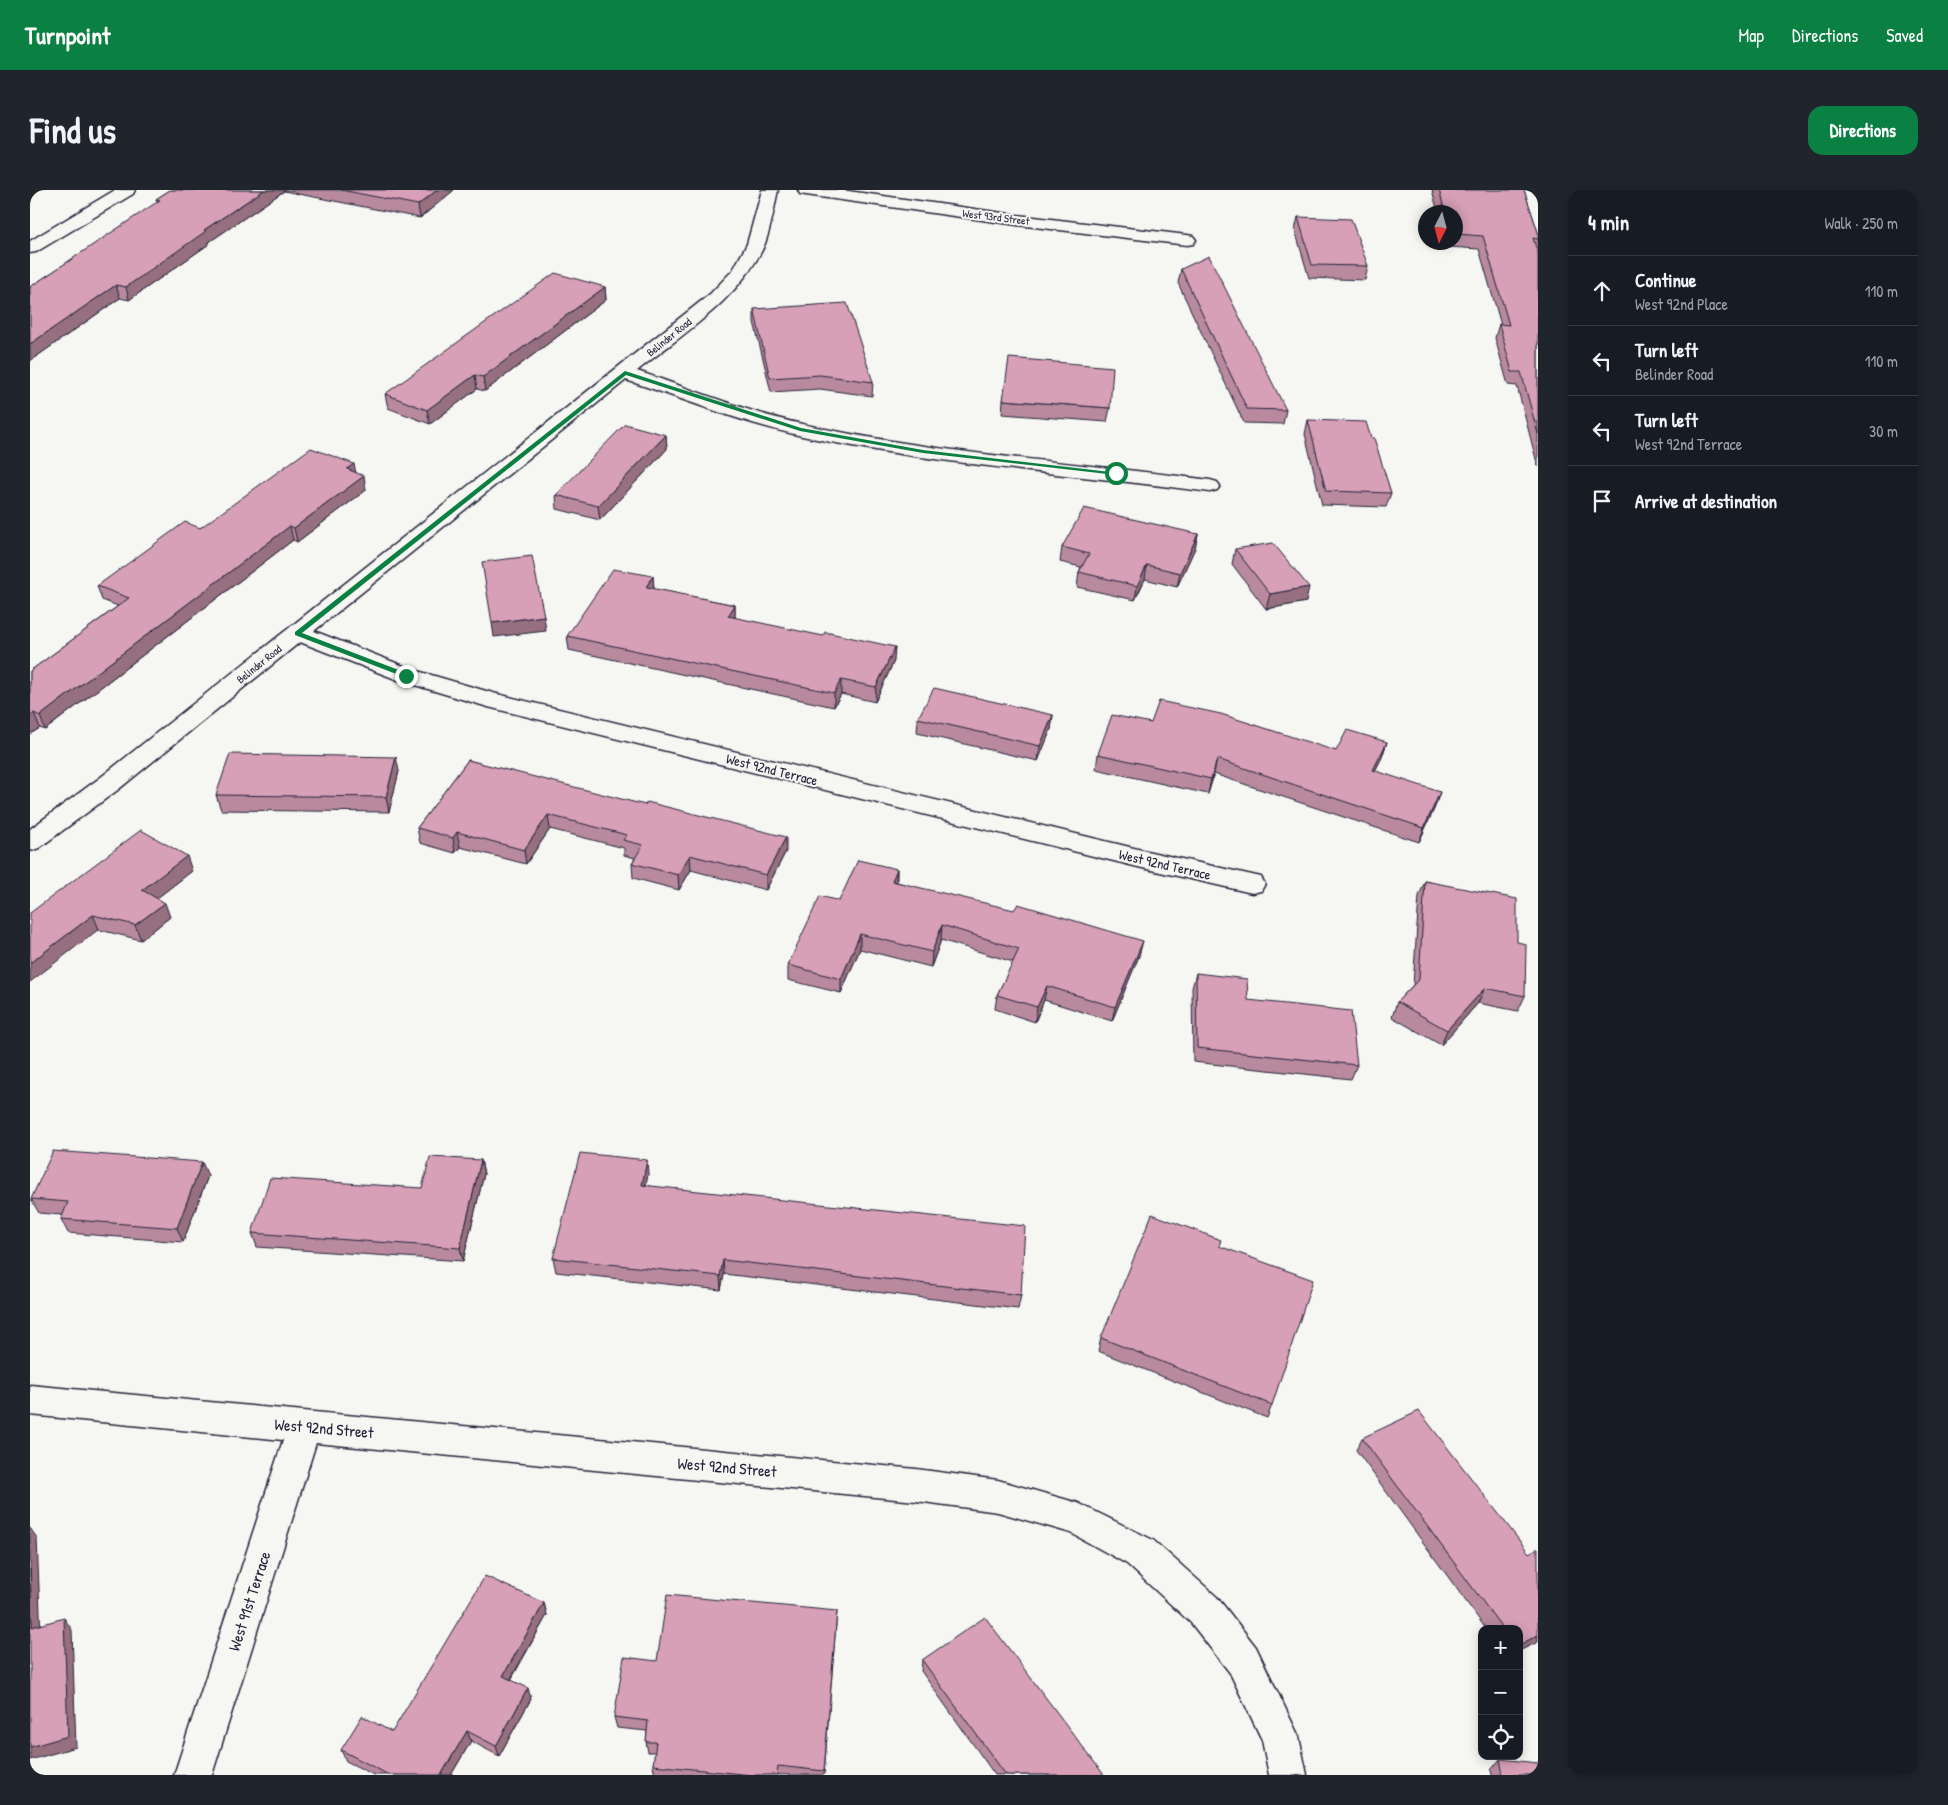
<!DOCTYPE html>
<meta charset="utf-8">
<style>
body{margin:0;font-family:"Patrick Hand",sans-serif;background:#20242c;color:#f1f3f6}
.controls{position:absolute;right:15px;bottom:15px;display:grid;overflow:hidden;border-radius:10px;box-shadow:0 2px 12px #0003}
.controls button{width:45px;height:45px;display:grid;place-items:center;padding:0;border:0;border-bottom:1px solid #363941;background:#171b24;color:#f1f3f6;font:25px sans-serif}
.compass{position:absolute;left:1388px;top:15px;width:45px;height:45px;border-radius:50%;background:#171b24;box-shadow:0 2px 12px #0003;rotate:186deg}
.stop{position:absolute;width:15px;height:15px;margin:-11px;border:4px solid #0b8043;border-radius:50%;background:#fff}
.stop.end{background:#0b8043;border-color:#fff;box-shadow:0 1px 5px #0008}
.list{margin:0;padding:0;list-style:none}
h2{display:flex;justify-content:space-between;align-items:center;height:65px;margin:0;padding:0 20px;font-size:21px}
h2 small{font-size:16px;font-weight:400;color:#9ea1a6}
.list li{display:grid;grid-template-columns:32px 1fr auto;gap:15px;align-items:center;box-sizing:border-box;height:70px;padding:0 20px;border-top:1px solid #363941}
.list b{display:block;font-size:19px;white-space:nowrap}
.list p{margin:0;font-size:16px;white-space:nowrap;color:#9ea1a6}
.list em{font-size:16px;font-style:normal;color:#9ea1a6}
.icon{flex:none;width:28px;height:28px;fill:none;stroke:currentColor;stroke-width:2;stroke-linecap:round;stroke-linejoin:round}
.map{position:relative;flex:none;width:1508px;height:1585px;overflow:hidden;border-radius:15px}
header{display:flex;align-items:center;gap:30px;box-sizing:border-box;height:70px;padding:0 25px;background:#0b8043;color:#fff}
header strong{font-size:24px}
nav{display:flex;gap:28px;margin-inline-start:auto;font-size:18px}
.intro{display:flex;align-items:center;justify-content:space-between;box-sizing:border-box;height:120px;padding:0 30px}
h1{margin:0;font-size:35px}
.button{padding:12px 22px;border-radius:15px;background:#0b8043;color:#fff;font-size:18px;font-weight:700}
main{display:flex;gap:30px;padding:0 30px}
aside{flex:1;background:#171b24;border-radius:15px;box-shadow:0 2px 12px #0003}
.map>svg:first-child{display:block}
</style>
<header>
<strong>Turnpoint</strong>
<nav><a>Map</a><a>Directions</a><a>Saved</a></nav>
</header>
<div class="intro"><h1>Find us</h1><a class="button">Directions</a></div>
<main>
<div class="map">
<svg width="1508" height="1585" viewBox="0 0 1508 1585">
<rect width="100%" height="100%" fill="#f6f6f2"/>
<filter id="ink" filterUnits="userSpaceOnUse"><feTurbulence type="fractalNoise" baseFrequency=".02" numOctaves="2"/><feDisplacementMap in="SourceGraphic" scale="10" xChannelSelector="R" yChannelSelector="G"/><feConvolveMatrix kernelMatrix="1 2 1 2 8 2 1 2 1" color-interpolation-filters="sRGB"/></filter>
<g filter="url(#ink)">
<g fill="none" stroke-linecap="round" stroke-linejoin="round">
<defs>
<g id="street">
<path d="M 85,0 L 105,0 L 103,4 L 6,62 L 0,63 L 0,51 Z"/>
<path d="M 732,0 L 748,0 C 744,18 741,39 734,56 C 709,110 652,144 607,181 C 662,199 716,222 772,234 C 906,264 1044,272 1180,290 L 1187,292 L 1190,296 L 1187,300 L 1180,302 C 1044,284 906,275 772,246 C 712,233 654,209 596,190 L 284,441 L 384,480 L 463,503 L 1108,659 L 1222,685 L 1231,687 L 1235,694 L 1231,701 L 1222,703 L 1108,677 L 458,517 L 368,490 L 270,452 L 89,599 L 9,658 L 0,661 L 0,639 L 71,587 L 680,104 L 703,80 L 717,54 Z"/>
<path d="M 768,0 L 811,0 L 987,25 L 1157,45 L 1163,46 L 1166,50 L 1163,54 L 1157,55 L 987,35 L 776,5 L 770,4 Z"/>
<path d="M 0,1195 L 886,1279 L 968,1290 L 1048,1313 L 1123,1350 L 1187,1407 L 1226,1457 L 1269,1547 L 1277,1585 L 1239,1585 L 1232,1550 L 1200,1483 L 1161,1433 L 1097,1374 L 1041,1343 L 968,1322 L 886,1311 L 286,1253 L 182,1585 L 144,1585 L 253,1250 L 0,1225 Z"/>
</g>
</defs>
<use href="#street" stroke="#22223b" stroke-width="3"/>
<use href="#street" fill="#f6f6f2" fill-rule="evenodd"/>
</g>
<g fill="#b98a9d" stroke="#22223b">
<path d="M 140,0 L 424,0 L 390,28 L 254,1 L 179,52 L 179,54 L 99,110 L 90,108 L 0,171 L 0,97 L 127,13 L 126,9 Z"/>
<path d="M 1402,0 L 1494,0 L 1508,42 L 1508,56 L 1507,61 L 1508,64 L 1508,277 L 1487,196 L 1478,195 L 1465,148 L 1469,134 L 1471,135 L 1449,59 L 1418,57 L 1416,52 L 1426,52 L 1426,22 L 1408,22 Z"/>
<path d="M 1268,27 L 1338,76 L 1335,90 L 1279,88 L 1265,40 Z"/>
<path d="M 1151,79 L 1256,220 L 1253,234 L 1214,233 L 1148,93 Z"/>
<path d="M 575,97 L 576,110 L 455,201 L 447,199 L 400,234 L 358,218 L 355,204 Z"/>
<path d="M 724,119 L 843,192 L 842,206 L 790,199 L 741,202 L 724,132 Z"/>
<path d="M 973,210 L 1080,218 L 1077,232 L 972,224 Z"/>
<path d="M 1278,230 L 1341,248 L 1361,303 L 1356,317 L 1292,315 L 1275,244 Z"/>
<path d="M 636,245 L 637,259 L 570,330 L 527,319 L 526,305 Z"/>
<path d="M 326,283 L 336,300 L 267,352 L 263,350 L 15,540 L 10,538 L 0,544 L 0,481 L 88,416 L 72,410 L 67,396 L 170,338 Z"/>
<path d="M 1168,344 L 1165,358 L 1147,397 L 1115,389 L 1105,410 L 1047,397 L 1049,382 L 1051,377 L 1030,372 L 1032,357 Z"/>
<path d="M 1205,359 L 1276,412 L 1236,419 L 1202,374 Z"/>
<path d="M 623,386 L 624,399 L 705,415 L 705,428 L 864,471 L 845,512 L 811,504 L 804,517 L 539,460 L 537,446 Z"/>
<path d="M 1023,525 L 1021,539 L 1008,571 L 887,543 L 888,528 Z"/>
<path d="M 1121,533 L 1306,561 L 1357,552 L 1352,567 L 1345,581 L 1405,617 L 1389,652 L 1184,584 L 1178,604 L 1066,579 L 1068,564 Z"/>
<path d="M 438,570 L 756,661 L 736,700 L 661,680 L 649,700 L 603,688 L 602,673 L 605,668 L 594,665 L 594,658 L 520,639 L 496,674 L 430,657 L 425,663 L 390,653 L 387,638 Z"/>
<path d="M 369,581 L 359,622 L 191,620 L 186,605 Z"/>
<path d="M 867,679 L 867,692 L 1109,766 L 1082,831 L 1014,810 L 1005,832 L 965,819 L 967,805 L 983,772 L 911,750 L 901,777 L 830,759 L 811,803 L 758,790 L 758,775 L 809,711 Z"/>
<path d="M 162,681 L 127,708 L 140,727 L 111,750 L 0,723 Z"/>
<path d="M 1395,691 L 1487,752 L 1495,806 L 1488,821 L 1448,813 L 1411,855 L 1362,827 L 1367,812 L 1383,795 L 1389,706 Z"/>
<path d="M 1166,783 L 1218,810 L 1327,875 L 1321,889 L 1163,872 L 1162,798 Z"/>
<path d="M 451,970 L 454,984 L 433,1071 L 227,1057 L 222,1043 L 392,998 Z"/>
<path d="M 618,984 L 616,995 L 991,1105 L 988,1119 L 694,1084 L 691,1100 L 526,1082 L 523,1068 Z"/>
<path d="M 178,986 L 153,1052 L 38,1043 L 31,1029 L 32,1025 L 9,1023 L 1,1009 Z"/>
<path d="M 1189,1056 L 1242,1215 L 1237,1228 L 1068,1161 L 1071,1148 Z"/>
<path d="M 1332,1248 L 1499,1363 L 1489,1439 L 1456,1439 L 1326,1260 Z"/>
<path d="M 514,1413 L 517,1425 L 481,1490 L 501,1509 L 469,1566 L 441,1551 L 421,1585 L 344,1585 L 316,1571 L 311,1560 L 362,1542 Z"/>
<path d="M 807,1421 L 794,1585 L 625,1585 L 623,1575 L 625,1562 L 618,1562 L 616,1552 L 617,1541 L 587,1538 L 584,1527 L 627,1471 Z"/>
<path d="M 892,1470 L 1074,1585 L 965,1585 L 891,1481 Z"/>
<path d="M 1470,1569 L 1508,1585 L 1462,1585 L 1461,1580 Z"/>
</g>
<g fill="#96707f" stroke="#22223b">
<path d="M 234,0 L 254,0 L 254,1 L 179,52 L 179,54 L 99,110 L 96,97 L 174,40 Z"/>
<path d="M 407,0 L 424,0 L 390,28 L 388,15 Z"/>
<path d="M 86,95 L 90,108 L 0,171 L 0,154 Z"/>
<path d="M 575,97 L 576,110 L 455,201 L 453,187 Z"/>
<path d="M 445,185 L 447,199 L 400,234 L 397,220 Z"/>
<path d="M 636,245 L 637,259 L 570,330 L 568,316 Z"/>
<path d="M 324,274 L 327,288 L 317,279 Z"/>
<path d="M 334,286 L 336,300 L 267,352 L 264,338 Z"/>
<path d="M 260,336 L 263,350 L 15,540 L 10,526 Z"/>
<path d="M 1168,344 L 1165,358 L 1147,397 L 1150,383 Z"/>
<path d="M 1117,375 L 1115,389 L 1105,410 L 1107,396 Z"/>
<path d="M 623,386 L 624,401 L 616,397 Z"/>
<path d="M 1279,397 L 1276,412 L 1236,419 L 1240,404 Z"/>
<path d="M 705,415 L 705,430 L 698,426 Z"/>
<path d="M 514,426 L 516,441 L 464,447 L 462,433 Z"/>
<path d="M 865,457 L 864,471 L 845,512 L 846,497 Z"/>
<path d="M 811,490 L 811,504 L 804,517 L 804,503 Z"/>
<path d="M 4,523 L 10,538 L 0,544 L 0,526 Z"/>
<path d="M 1023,525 L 1021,539 L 1008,571 L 1010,556 Z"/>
<path d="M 1357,552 L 1352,567 L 1338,595 L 1343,580 Z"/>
<path d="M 366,567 L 369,581 L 359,622 L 356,607 Z"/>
<path d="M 1187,569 L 1184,584 L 1178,604 L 1181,589 Z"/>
<path d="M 1410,602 L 1405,617 L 1389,652 L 1394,638 Z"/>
<path d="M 518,625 L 520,639 L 496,674 L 494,660 Z"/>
<path d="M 427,642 L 430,657 L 425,663 L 423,648 Z"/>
<path d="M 756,647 L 756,661 L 736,700 L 736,685 Z"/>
<path d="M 660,665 L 661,680 L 649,700 L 648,685 Z"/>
<path d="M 157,666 L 162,681 L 118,715 L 112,700 Z"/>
<path d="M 867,679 L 866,693 L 862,691 Z"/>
<path d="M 135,713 L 140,727 L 111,750 L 105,735 Z"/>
<path d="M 63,725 L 69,739 L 0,792 L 0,773 Z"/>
<path d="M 912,735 L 911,750 L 901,777 L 902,762 Z"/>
<path d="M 830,744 L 830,759 L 811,803 L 811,789 Z"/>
<path d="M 1113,751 L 1109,766 L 1082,831 L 1085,817 Z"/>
<path d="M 1017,796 L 1014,810 L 1005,832 L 1007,817 Z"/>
<path d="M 1455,798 L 1448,813 L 1411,855 L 1417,840 Z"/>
<path d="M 451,970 L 454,984 L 433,1071 L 430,1058 Z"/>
<path d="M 617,970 L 618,984 L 613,1008 L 612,995 Z"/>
<path d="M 172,972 L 178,986 L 153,1052 L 147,1038 Z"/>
<path d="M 693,1070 L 694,1084 L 691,1100 L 690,1086 Z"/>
<path d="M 0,1338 L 7,1348 L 11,1448 L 2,1437 L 0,1379 Z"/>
<path d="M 514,1413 L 517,1425 L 476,1497 L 473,1486 Z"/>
<path d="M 34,1428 L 42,1440 L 46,1557 L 0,1570 L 0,1557 Z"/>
<path d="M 1508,1445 L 1508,1452 L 1489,1461 L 1489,1455 Z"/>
<path d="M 498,1498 L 501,1509 L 469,1566 L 466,1556 Z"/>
<path d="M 437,1541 L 441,1551 L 421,1585 L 411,1585 Z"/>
</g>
<g fill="#d7a0b6" stroke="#22223b">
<path d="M 140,0 L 234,0 L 174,40 L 176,41 L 96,97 L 86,95 L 0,154 L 0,97 L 130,10 L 126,9 Z"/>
<path d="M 311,0 L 407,0 L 388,15 Z"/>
<path d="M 1409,0 L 1494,0 L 1508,42 L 1508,49 L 1503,48 L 1508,64 L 1508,244 L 1491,182 L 1482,182 L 1469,134 L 1479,135 L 1453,46 L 1426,44 L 1426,22 L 1415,22 Z"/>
<path d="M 1268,27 L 1321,29 L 1338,76 L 1282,75 Z"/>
<path d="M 1179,66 L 1256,220 L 1217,219 L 1151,79 Z"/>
<path d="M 525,83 L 575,97 L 453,187 L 445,185 L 397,220 L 355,204 Z"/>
<path d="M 817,113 L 843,192 L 790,185 L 740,188 L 724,119 Z"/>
<path d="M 979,168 L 1083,177 L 1080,218 L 973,210 Z"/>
<path d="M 1278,230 L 1336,232 L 1341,248 L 1344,248 L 1361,303 L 1296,301 Z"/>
<path d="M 595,234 L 636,245 L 568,316 L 526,305 Z"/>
<path d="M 281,258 L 324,274 L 317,279 L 334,286 L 264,338 L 260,336 L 10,526 L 4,523 L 0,526 L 0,481 L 99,408 L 67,396 L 155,332 L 170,338 Z"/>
<path d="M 1054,318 L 1168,344 L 1150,383 L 1117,375 L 1107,396 L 1049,382 L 1059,364 L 1032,357 Z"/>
<path d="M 1243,353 L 1279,397 L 1240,404 L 1205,359 Z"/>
<path d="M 502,366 L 514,426 L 462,433 L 452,372 Z"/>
<path d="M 583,379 L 623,386 L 616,397 L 705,415 L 698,426 L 793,446 L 795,442 L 865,457 L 846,497 L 811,490 L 804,503 L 537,446 Z"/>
<path d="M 904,498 L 1023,525 L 1010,556 L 888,528 Z"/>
<path d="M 1129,511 L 1191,524 L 1306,561 L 1317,540 L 1357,552 L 1343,580 L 1410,602 L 1394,638 L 1187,569 L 1181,589 L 1068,564 L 1082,525 L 1121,533 Z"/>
<path d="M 200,564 L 366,567 L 356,607 L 186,605 Z"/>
<path d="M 438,570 L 615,615 L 617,612 L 756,647 L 736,685 L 660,665 L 648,685 L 602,673 L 613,655 L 593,650 L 597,645 L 518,625 L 494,660 L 427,642 L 423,648 L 387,638 Z"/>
<path d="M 111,640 L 157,666 L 112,700 L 135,713 L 105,735 L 63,725 L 0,773 L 0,723 Z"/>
<path d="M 828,670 L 867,679 L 862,691 L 984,720 L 988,714 L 1113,751 L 1085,817 L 1017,796 L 1007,817 L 967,805 L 989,759 L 912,735 L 902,762 L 830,744 L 811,789 L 758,775 L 790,706 L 809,711 Z"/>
<path d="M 1395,691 L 1487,709 L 1487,752 L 1496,754 L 1495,806 L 1455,798 L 1417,840 L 1367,812 L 1389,789 Z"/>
<path d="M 1166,783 L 1217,789 L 1218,810 L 1321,821 L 1327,875 L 1167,858 Z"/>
<path d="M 23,961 L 172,972 L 147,1038 L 31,1029 L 38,1012 L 1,1009 Z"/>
<path d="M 550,963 L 617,970 L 612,995 L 995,1036 L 991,1105 L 693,1070 L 690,1086 L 523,1068 Z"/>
<path d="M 400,967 L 451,970 L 430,1058 L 222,1043 L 240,988 L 392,998 Z"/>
<path d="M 1122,1024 L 1191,1050 L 1189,1056 L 1283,1090 L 1242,1215 L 1071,1148 Z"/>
<path d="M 1389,1221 L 1499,1363 L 1508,1358 L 1508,1445 L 1489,1455 L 1489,1439 L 1473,1439 L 1332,1248 Z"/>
<path d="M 0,1379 L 2,1437 L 34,1428 L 38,1546 L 0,1557 Z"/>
<path d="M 455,1386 L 514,1413 L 473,1486 L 498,1498 L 466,1556 L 437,1541 L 411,1585 L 359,1585 L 311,1560 L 332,1526 L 362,1542 Z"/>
<path d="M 637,1405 L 807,1421 L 794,1581 L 748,1576 L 747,1585 L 722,1585 L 623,1575 L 626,1552 L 616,1552 L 618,1531 L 584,1527 L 594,1467 L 627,1471 Z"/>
<path d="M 955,1427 L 1074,1585 L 976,1585 L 892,1470 Z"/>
<path d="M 1470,1569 L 1508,1573 L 1508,1585 L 1473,1585 Z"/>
</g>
</g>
<path fill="#0b8043" d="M 595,181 L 771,238 L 893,260 L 1089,283 L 1086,285 L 893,263 L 770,241 L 596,185 L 272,443 L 379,484 L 379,487 L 374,487 L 265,445 L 265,442 Z"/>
<g text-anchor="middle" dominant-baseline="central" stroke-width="4" stroke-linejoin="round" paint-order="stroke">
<g font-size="11" fill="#22223b" stroke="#f6f6f2">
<text transform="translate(966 27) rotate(7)">West 93rd Street</text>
<text transform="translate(639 147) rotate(-39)">Belinder Road</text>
<text transform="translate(229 474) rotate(-39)">Belinder Road</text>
</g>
<g font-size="14" fill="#22223b" stroke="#f6f6f2">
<text transform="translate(742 579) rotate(14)">West 92nd Terrace</text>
<text transform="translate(1135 674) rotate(13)">West 92nd Terrace</text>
</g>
<g font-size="16" fill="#22223b" stroke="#f6f6f2">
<text transform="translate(294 1238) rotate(5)">West 92nd Street</text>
<text transform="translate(697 1277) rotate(5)">West 92nd Street</text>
<text transform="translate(219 1411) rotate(-72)">West 91st Terrace</text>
</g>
</g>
</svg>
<div class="controls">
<button>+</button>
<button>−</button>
<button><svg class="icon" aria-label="locate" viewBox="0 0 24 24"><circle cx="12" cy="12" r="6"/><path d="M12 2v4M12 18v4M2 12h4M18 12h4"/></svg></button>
</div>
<svg class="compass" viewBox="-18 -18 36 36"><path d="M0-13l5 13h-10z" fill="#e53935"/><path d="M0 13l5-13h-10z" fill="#9ea1a6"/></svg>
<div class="stop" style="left:1086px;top:283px"></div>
<div class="stop end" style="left:376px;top:486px"></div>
</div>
<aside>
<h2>4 min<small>Walk · 250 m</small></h2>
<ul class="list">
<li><svg class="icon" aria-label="ahead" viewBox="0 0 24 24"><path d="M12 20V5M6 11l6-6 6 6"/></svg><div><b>Continue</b><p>West 92nd Place</p></div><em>110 m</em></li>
<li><svg class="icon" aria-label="left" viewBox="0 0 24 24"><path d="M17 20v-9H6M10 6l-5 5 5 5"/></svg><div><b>Turn left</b><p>Belinder Road</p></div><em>110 m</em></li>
<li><svg class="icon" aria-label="left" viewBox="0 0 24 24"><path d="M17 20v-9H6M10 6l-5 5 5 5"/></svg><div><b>Turn left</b><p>West 92nd Terrace</p></div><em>30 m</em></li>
<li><svg class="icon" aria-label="arrive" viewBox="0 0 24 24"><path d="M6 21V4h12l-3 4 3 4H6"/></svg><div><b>Arrive at destination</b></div></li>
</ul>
</aside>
</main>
